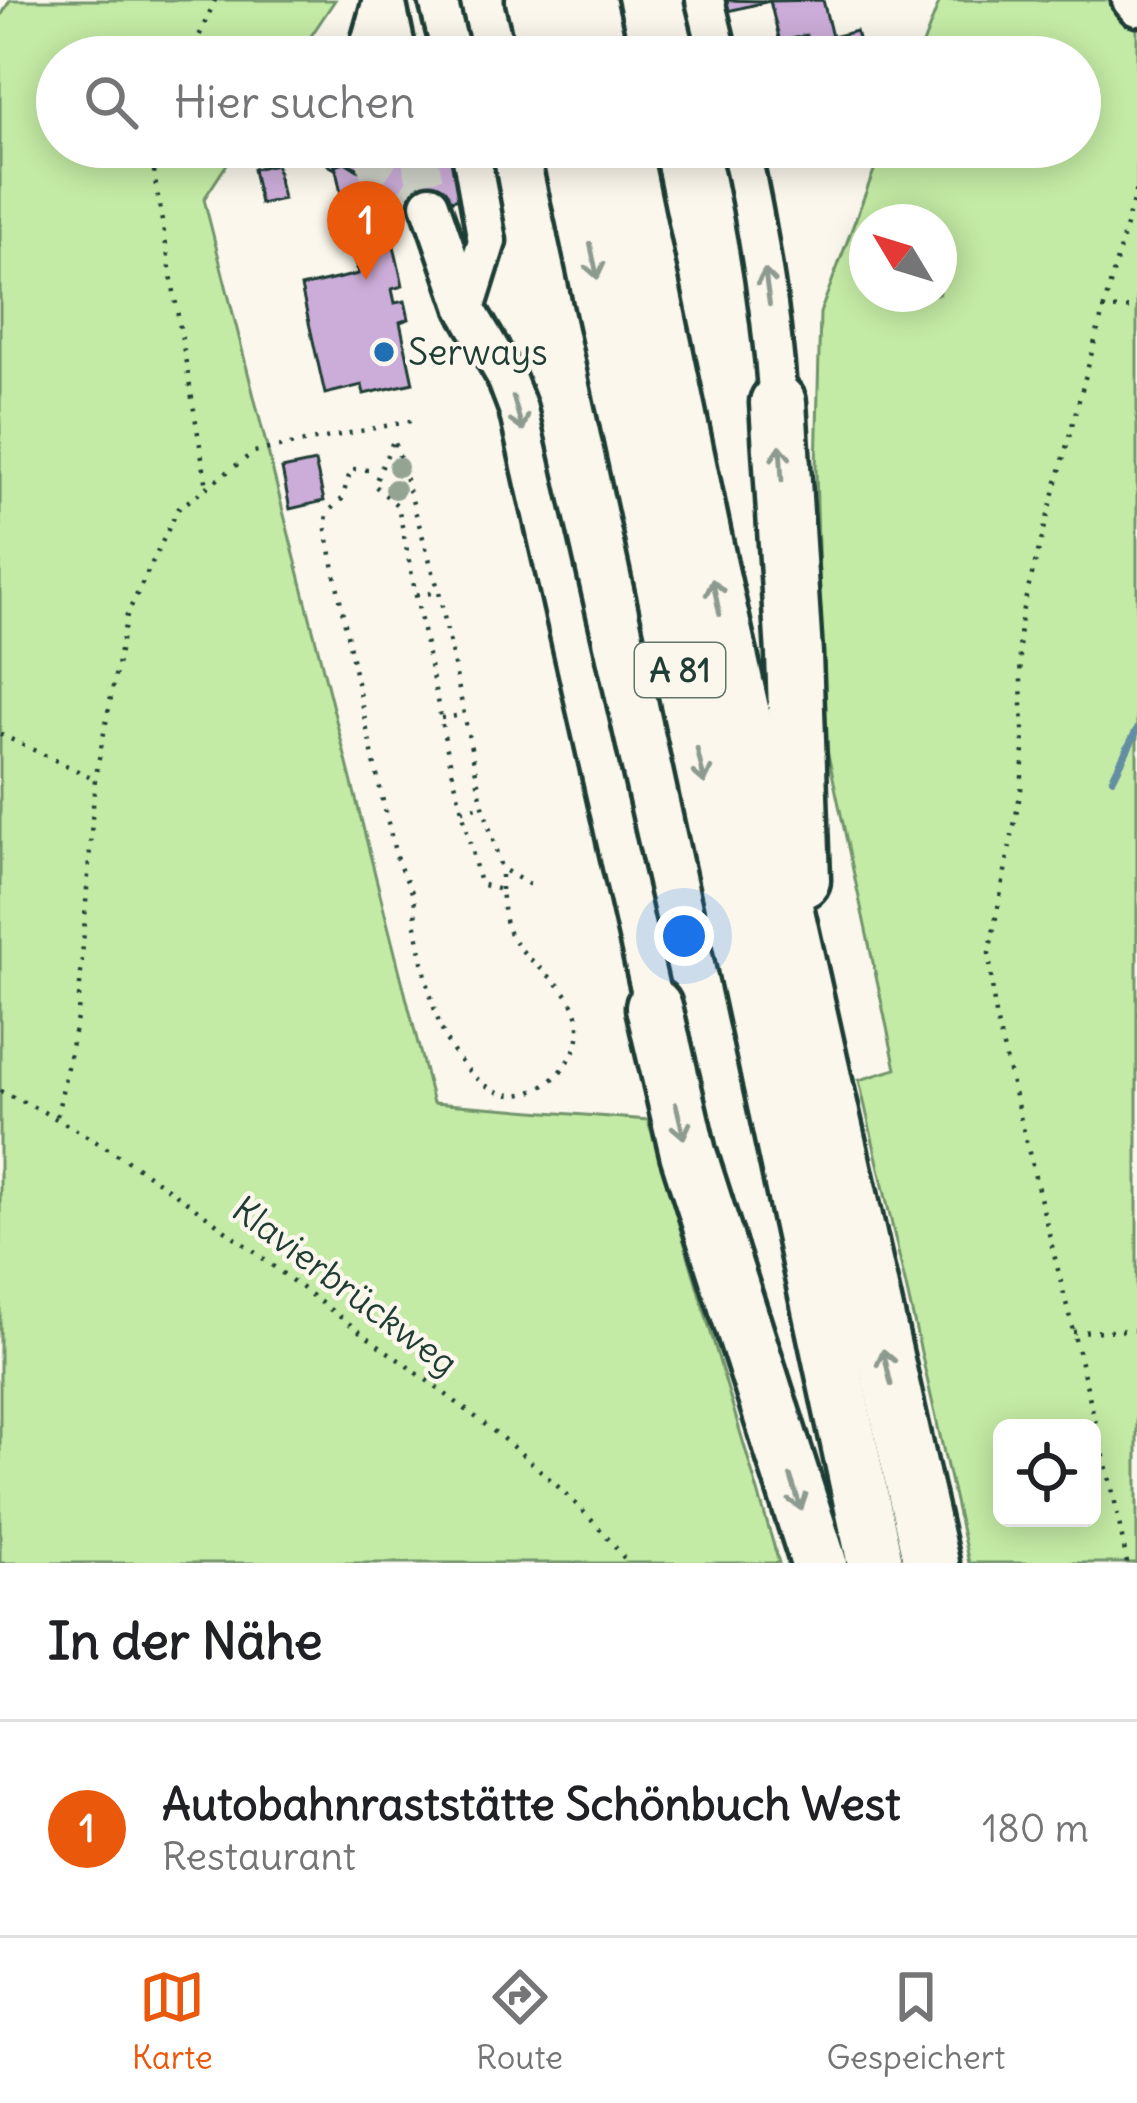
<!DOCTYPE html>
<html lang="de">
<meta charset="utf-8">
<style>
body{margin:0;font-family:Delius,sans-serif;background:#f6f6f6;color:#202124}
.controls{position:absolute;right:36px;bottom:36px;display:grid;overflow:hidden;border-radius:18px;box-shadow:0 6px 30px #0003}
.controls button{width:108px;height:108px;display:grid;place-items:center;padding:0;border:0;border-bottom:3px solid #e0e0e0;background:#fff;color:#202124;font:60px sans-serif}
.compass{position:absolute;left:849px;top:204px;width:108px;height:108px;border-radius:50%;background:#fff;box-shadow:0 6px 30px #0003;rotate:308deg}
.you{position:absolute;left:684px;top:936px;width:42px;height:42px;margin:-30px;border:9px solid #fff;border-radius:50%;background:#1a73e8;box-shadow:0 0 0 18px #1a73e833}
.badge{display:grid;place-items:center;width:78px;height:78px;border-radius:50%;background:#ea580c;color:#fff;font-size:39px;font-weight:700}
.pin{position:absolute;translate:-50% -99px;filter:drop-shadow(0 3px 6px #0008)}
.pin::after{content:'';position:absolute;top:63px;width:42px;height:36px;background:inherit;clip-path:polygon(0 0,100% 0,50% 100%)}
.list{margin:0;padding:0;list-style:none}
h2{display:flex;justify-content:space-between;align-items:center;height:156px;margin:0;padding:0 48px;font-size:51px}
h2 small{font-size:39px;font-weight:400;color:#757577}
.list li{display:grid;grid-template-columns:78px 1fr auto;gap:36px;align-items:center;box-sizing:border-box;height:216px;padding:0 48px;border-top:3px solid #e0e0e0}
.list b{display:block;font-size:45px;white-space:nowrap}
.list p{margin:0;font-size:39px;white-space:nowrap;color:#757577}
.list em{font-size:39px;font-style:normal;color:#757577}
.icon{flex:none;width:66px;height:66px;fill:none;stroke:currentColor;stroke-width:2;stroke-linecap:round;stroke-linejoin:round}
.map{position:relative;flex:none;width:1137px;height:1563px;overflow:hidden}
.search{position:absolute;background:#fff;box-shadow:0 6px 30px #0003;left:36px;right:36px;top:36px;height:132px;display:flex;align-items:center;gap:30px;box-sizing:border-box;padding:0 42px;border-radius:66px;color:#757577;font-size:45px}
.sheet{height:372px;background:#fff}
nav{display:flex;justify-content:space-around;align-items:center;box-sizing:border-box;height:168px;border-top:3px solid #e0e0e0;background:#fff;font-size:33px;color:#757577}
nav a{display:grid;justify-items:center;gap:6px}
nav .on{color:#ea580c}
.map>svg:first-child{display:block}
</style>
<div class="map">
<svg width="1137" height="1563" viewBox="0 0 1137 1563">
<rect width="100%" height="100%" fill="#fbf7ec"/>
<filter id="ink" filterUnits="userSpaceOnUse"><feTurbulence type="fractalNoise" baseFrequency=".00833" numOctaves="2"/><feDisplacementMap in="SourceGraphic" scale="24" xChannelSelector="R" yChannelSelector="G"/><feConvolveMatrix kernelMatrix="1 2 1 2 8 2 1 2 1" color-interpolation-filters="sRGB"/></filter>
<g filter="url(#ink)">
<g fill="#c4eba5" stroke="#72946c" stroke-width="3" fill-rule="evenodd">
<path d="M 10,0 L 335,0 L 297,57 L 57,57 L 57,147 L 238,147 L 204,199 L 433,1103 L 648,1120 L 779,1563 L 0,1563 L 0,18 Z"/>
<path d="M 940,0 L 1114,0 L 1137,29 L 1137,1563 L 969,1563 L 859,1080 L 896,1069 L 823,731 L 816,469 L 820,313 L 883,147 L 1080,147 L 1080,57 L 918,57 ZM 867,222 L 939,222 L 939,294 L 867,294 ZM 1002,1428 L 1092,1428 L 1092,1518 L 1002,1518 Z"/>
</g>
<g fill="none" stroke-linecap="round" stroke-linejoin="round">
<path stroke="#638ea3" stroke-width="8" d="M 1113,778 L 1137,730"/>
</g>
<g fill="#ccadd9" stroke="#1f3d34" stroke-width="3">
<path d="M 721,0 L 770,1 L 724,12 Z"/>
<path d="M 823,0 L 832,37 L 856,31 L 863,57 L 811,57 L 806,35 L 780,42 L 770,1 Z"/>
<path d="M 325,147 L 449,147 L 460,198 L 400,211 L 384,200 L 380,184 L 362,175 L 364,171 L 345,162 L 335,165 L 335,169 L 328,165 Z"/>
<path d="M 345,162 L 380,184 L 403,286 L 392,289 L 395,303 L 405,301 L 409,319 L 400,322 L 413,383 L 364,394 L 362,385 L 325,394 L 301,287 L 358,274 L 335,165 Z"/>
<path d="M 276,164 L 283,199 L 260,204 L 253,169 Z"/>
<path d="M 315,462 L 324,501 L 290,509 L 282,469 Z"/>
</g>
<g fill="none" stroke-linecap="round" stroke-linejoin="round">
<g stroke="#cfd2c7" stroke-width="36" stroke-dasharray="36 18" stroke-linecap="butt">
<path d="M 372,147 L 377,170 L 408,191 L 414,212"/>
<path d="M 417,147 L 430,204"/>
</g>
<defs>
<g id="minor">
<path d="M 386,0 L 398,57"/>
<path d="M 438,0 L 452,57"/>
<path d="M 705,0 L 719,57"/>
<path d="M 1131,0 L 1137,7"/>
<path d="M 366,57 L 382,0"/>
<path d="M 470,147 L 487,241 L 466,308 L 505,375 L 518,409 L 654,1007"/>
<path d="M 740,147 C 759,232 772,316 778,403"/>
<path d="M 430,204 L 466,308"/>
</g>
<g id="highway">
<path d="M 534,0 L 548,57"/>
<path d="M 587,0 L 600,57"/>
<path d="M 569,147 L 875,1563"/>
<path d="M 622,147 L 710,570 L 931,1563"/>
<path d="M 778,403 L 794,654 L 802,880"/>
<path d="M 654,1007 L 688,1153 L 819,1563"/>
</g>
</defs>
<use href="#minor" stroke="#1f3d34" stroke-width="45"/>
<use href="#highway" stroke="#1f3d34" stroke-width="63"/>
<g stroke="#1f3d34" stroke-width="4.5" stroke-dasharray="3 9" stroke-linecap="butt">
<path d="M 190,57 L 215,0"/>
<path d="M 157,147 L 154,174 L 207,487"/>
<path d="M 1102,309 L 1137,308"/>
<path d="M 368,470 L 351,469 L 342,499 L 328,512 L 325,524 C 347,635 369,746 396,856 C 400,871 410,884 414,898 C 416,907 415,917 416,926 C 422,960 430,1001 443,1033 C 452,1054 470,1076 490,1088 C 529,1112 579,1068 579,1028 C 578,985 529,969 510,934 C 503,921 503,905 501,890 L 480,884 L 446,745 L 398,506 L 374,485 L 394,439 L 439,592 L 482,802 L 501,868 L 530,885"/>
<path d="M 416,595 L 439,592"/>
<path d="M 441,718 L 464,715"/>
<path d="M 0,734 L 95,779"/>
<path d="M 462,810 L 483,806"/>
<path d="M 501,890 L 501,868"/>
<path d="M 0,1091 C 128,1148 231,1236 343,1319 C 441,1392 553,1465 628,1563"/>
<path d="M 57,1116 L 78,1013 L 95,779 L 127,615 L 178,509 L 254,452 L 411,421"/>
<path d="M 1073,1332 L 1137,1330"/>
<path d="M 1127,1563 L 1114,1497 L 995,1015 L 989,953 L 1021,790 L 1024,750 L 1019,637 L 1023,608 L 1137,185"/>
</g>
<use href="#minor" stroke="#fbf7ec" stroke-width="36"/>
<use href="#highway" stroke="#fbf7ec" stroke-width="54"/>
</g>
<g fill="#94a493">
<circle cx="398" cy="467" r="10"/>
<circle cx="395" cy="489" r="10"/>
</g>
<defs><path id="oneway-shaft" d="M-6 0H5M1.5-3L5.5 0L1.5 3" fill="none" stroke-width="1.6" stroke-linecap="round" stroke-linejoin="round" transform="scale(3)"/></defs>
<g stroke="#8d9a90">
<use href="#oneway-shaft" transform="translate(594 261) rotate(78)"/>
<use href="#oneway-shaft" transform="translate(767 287) rotate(-98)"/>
<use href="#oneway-shaft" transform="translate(518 414) rotate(74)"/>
<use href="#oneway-shaft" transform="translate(781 463) rotate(-93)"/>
<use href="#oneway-shaft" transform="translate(716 597) rotate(-102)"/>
<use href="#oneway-shaft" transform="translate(701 766) rotate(77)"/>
<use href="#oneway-shaft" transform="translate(680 1121) rotate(77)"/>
<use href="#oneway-shaft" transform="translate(887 1367) rotate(-103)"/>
<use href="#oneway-shaft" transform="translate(796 1493) rotate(72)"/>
</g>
</g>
<circle fill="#1f6fb2" stroke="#fbf7ec" stroke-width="4.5" cx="384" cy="352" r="12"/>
<g text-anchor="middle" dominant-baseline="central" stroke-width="9" stroke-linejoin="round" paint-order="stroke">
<rect fill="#fbf7ec" stroke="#61756b" stroke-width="3" x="635" y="643" width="90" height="54" rx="9"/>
<g font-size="33" font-weight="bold" fill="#1f3d34">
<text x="680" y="670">A 81</text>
</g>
<g font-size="36" fill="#1f3d34" stroke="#fbf7ec" text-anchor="start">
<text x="408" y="352">Serways</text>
</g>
<g font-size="36" fill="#1f3d34" stroke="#fbf7ec">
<text transform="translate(345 1286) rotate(37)">Klavierbrückweg</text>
</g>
</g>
</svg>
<div class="controls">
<button><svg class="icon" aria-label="locate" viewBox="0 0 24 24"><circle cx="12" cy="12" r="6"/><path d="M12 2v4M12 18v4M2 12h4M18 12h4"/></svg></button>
</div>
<svg class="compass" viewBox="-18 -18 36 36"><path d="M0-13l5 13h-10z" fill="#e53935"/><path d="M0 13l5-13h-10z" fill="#757577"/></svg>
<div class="you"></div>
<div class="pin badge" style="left:366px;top:280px">1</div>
<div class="search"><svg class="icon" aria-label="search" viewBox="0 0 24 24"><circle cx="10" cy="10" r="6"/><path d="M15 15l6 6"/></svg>Hier suchen</div>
</div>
<section class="sheet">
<h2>In der Nähe<small></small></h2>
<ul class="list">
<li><span class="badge">1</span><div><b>Autobahnraststätte Schönbuch West</b><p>Restaurant</p></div><em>180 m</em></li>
</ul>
</section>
<nav>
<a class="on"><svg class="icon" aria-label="map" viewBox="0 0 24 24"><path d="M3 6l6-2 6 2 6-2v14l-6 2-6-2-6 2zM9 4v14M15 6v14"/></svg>Karte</a>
<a><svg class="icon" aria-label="directions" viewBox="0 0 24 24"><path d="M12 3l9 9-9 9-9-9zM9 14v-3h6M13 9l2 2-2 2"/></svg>Route</a>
<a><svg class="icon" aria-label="saved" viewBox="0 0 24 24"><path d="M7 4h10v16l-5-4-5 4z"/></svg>Gespeichert</a>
</nav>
